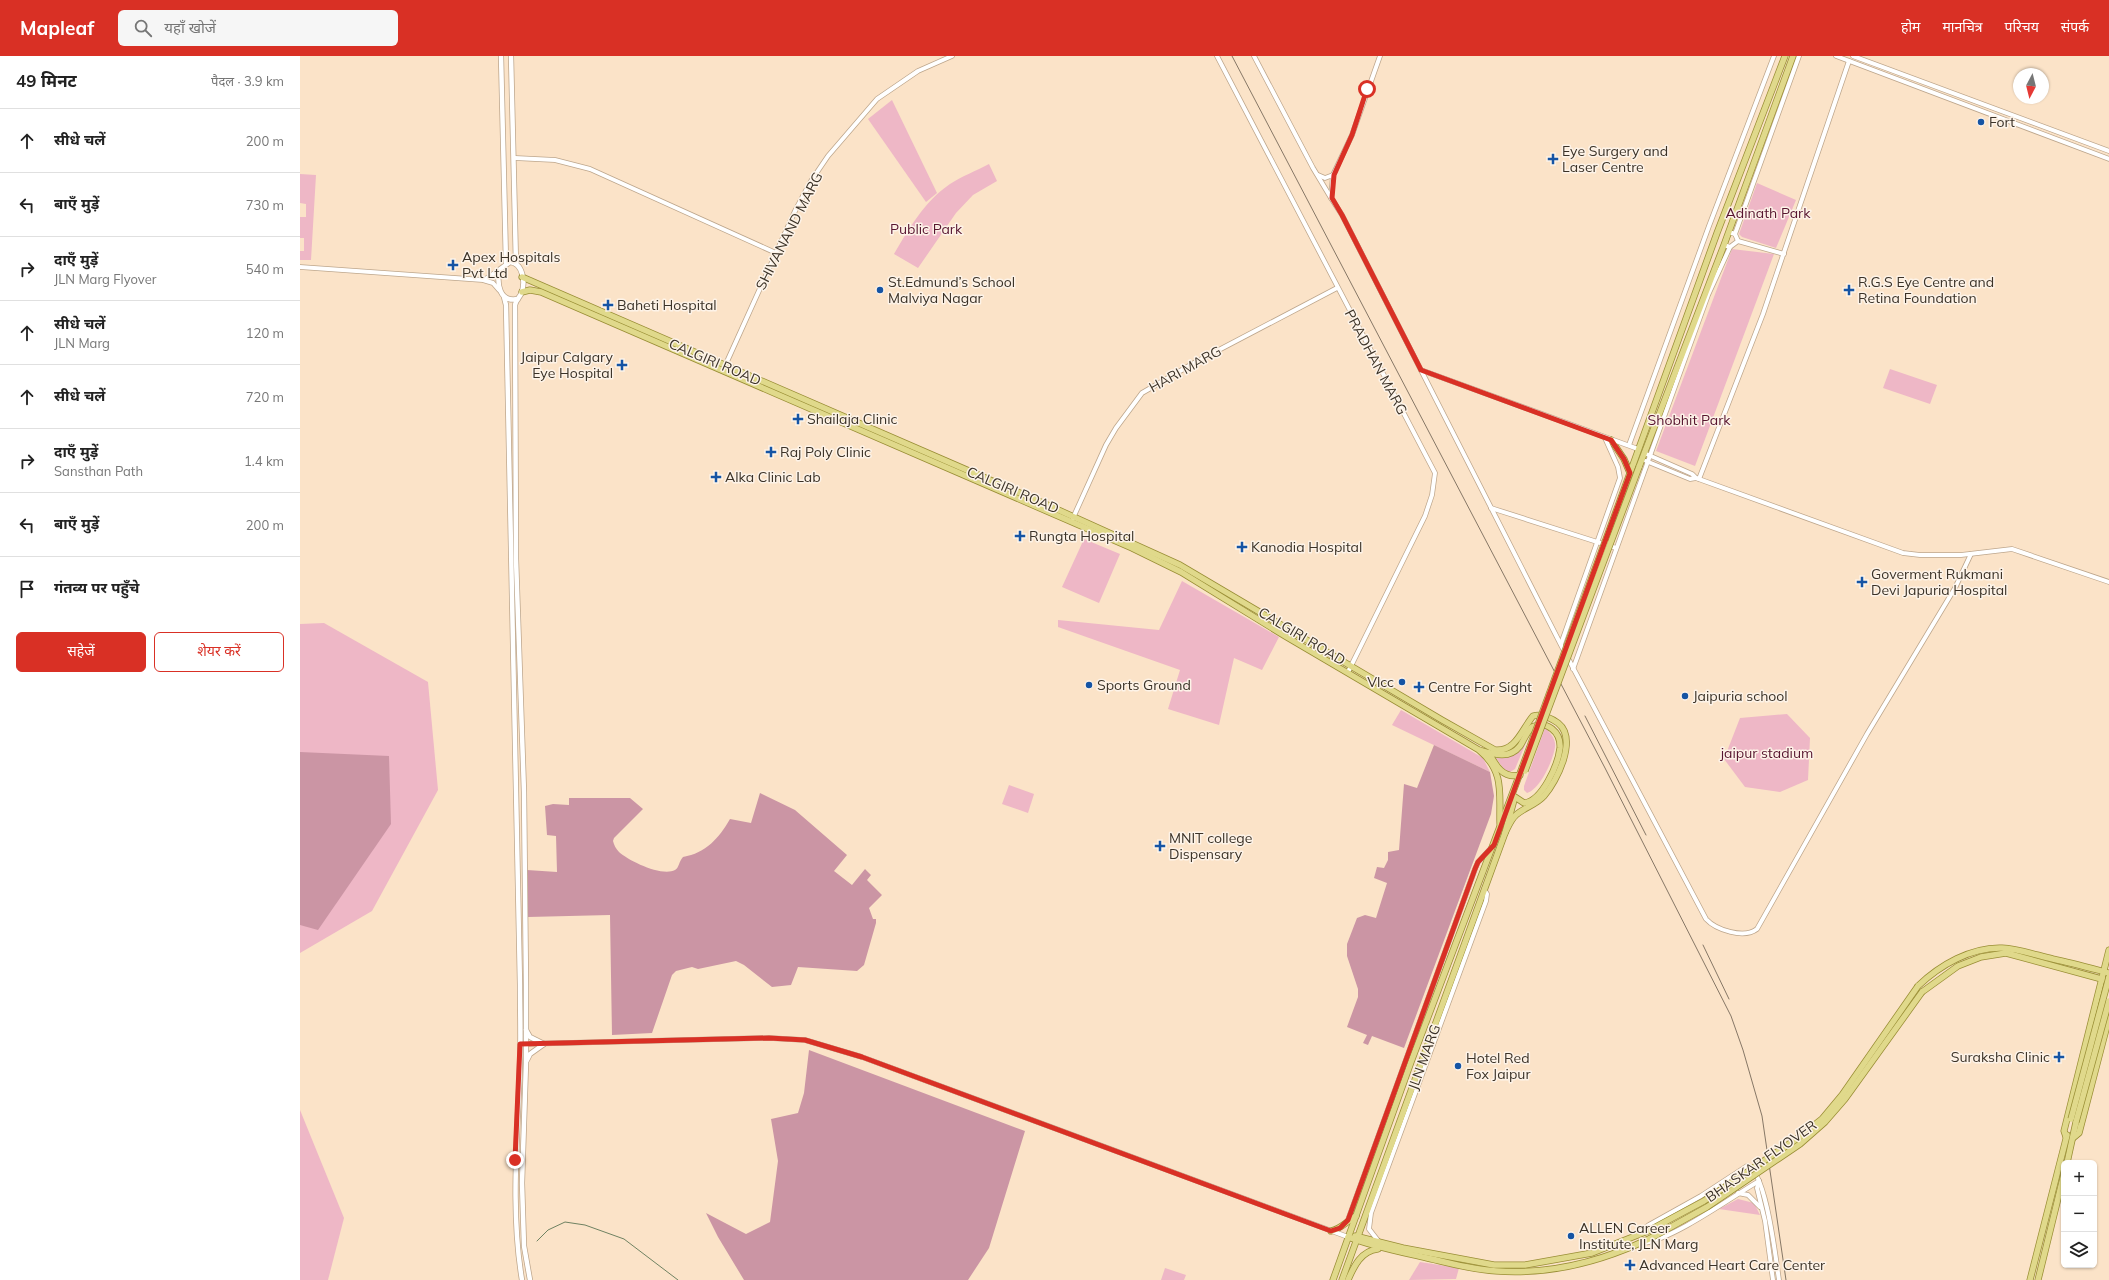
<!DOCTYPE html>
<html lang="hi">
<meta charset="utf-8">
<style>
body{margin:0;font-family:Mulish,"Noto Sans Devanagari",sans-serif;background:#f6f6f6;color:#222}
.controls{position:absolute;right:12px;bottom:12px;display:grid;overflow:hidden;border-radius:6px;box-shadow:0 1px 3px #0004}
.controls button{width:36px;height:36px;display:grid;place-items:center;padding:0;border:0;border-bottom:1px solid #e0e0e0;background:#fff;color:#222;font:20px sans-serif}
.compass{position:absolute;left:1713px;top:12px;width:36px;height:36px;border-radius:50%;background:#fff;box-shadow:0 1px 3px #0004;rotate:187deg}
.stop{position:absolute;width:12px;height:12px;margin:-9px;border:3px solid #d93025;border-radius:50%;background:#fff}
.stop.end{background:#d93025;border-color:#fff;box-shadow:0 1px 4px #0008}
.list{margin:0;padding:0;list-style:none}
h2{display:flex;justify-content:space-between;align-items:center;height:52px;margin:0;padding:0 16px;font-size:17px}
h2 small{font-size:13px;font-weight:400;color:#767676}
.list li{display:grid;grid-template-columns:26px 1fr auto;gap:12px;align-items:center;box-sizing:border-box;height:64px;padding:0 16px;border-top:1px solid #e0e0e0}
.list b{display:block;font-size:15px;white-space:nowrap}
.list p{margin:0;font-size:13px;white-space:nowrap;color:#767676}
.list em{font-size:13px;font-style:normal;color:#767676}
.actions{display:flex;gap:8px;padding:12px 16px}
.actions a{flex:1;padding:9px 0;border:1px solid #d93025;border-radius:6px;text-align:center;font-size:14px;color:#d93025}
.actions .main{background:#d93025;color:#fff}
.icon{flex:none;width:22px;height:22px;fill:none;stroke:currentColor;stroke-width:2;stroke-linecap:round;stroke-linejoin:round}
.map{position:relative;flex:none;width:1809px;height:1224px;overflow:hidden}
header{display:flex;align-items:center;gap:24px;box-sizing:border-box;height:56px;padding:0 20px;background:#d93025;color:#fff}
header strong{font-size:19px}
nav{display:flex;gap:22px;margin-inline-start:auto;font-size:14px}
.search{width:280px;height:36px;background:#f6f6f6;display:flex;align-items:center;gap:10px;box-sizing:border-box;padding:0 14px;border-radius:6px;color:#767676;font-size:15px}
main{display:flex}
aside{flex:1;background:#fff}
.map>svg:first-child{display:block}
</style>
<header>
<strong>Mapleaf</strong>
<div class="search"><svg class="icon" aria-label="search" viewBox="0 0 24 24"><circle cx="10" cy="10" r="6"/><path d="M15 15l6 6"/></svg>यहाँ खोजें</div>
<nav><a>होम</a><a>मानचित्र</a><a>परिचय</a><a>संपर्क</a></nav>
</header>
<main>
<aside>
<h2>49 मिनट<small>पैदल · 3.9 km</small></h2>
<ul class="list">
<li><svg class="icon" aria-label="ahead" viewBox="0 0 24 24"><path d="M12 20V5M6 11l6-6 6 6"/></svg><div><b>सीधे चलें</b></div><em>200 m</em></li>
<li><svg class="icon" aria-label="left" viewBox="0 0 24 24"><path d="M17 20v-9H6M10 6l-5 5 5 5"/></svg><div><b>बाएँ मुड़ें</b></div><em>730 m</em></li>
<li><svg class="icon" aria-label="right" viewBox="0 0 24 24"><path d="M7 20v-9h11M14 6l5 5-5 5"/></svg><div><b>दाएँ मुड़ें</b><p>JLN Marg Flyover</p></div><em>540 m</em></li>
<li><svg class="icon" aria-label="ahead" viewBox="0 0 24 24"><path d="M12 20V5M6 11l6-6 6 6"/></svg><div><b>सीधे चलें</b><p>JLN Marg</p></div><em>120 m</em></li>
<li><svg class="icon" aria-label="ahead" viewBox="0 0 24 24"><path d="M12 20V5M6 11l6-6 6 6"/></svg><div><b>सीधे चलें</b></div><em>720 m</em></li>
<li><svg class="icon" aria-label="right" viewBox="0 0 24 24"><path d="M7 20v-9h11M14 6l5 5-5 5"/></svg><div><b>दाएँ मुड़ें</b><p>Sansthan Path</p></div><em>1.4 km</em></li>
<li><svg class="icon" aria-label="left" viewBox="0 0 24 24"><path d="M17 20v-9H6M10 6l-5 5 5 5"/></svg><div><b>बाएँ मुड़ें</b></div><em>200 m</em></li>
<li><svg class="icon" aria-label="arrive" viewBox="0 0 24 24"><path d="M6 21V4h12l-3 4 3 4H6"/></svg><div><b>गंतव्य पर पहुँचे</b></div></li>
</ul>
<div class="actions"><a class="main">सहेजें</a><a>शेयर करें</a></div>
</aside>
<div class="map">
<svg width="1809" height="1224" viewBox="0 0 1809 1224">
<rect width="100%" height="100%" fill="#fbe3c8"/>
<g fill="#eeb7c6">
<path d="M 592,44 L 637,137 L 626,146 L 568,63 Z"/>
<path d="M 689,108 L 697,125 L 673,139 L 656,157 L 618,212 L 594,198 C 610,171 624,146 650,128 C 662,120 676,115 689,108 Z"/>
<path d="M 0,118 L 16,119 L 11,204 L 0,204 L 0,195 L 4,195 L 4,182 L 0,182 L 0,161 L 6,161 L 6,148 L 0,147 Z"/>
<path d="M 1457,127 L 1496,144 L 1476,192 L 1442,181 L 1439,178 Z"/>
<path d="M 1432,193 L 1474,198 L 1395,410 L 1356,395 Z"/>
<path d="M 1590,313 L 1637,329 L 1630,348 L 1583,332 Z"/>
<path d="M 784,483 L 820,498 L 799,547 L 762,531 Z"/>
<path d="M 882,525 L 979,581 L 962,614 L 934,602 L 919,669 L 868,653 L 880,614 L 758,571 L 758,564 L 859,574 Z"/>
<path d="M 24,567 L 128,626 L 138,734 L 72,855 L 0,897 L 0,568 Z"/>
<path d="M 1101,654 L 1183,702 L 1190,716 L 1092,669 Z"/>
<path d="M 1487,658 L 1510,682 L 1508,724 L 1480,736 L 1445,731 L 1424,703 L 1440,662 Z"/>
<path d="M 1233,670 L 1215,713 L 1210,716 L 1206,716 L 1196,702 C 1218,703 1222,687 1233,670 Z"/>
<path d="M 1245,672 C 1250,676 1256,683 1255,691 C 1253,705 1240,733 1227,737 L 1224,734 L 1224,730 Z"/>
<path d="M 709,729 L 734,738 L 728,757 L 702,748 Z"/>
<path d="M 0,1054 L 44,1162 L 28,1224 L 0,1224 Z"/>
<path d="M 1438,1143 L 1454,1147 L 1460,1159 L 1419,1153 Z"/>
<path d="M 1120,1206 L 1159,1212 L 1156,1223 L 1109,1224 Z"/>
<path d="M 865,1212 L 886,1219 L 884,1224 L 861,1224 Z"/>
</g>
<g fill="#cb95a4">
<path d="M 1134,689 L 1190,716 L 1194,740 L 1191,758 L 1104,992 L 1072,980 L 1068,989 L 1063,987 L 1067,979 L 1047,971 L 1058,941 L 1058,933 L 1047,900 L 1047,888 L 1057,862 L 1065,859 L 1076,862 L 1087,827 L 1074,822 L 1077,811 L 1084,812 L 1088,804 L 1088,796 L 1099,794 L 1104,728 L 1117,732 Z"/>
<path d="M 0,696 L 89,700 L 91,768 L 18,874 L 0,869 Z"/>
<path d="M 460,737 L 495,754 L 547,799 L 534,815 L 552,829 L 565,813 L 571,819 L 567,824 L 582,839 L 569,852 L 573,863 L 576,863 L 576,867 L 564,909 L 557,915 L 498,911 L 491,929 L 472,931 L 444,909 L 436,905 L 398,913 L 392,911 L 376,915 L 372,919 L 352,977 L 312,979 L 310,859 L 228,861 L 227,814 L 257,816 L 256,780 L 247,779 L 245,750 L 253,748 L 269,749 L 269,742 L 330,742 L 343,753 L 314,782 L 313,785 C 314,789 316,793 319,796 C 329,805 362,821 375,814 C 379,812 379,805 383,801 C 406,797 419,782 430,763 L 451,767 Z"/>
<path d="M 509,994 L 725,1075 L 689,1192 L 668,1224 L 444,1224 L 418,1181 L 406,1157 L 446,1178 L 470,1166 L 478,1105 L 471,1063 L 498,1057 L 504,1037 Z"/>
</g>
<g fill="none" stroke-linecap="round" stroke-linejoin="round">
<path stroke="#6f8262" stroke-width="1" d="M 237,1185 L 248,1174 L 265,1166 L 285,1169 L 324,1183 L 378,1224"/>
<defs>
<g id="tertiary">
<path d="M 917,0 L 1135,417 L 1132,439 L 1125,460 L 1048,616"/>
<path d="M 954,0 L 1013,112 L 1031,142"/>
<path d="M 1080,0 L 1052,79 L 1033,119 L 1031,142 L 1042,159 L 1261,589 L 1406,863 C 1416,874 1444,883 1457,873 L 1567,678 L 1655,532 L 1671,498"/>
<path d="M 1536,0 L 1809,103"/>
<path d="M 1553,0 L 1809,95"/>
<path d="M 215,102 L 255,104 L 290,113 L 476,197"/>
<path d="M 1018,119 L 1025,122 L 1033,119"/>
<path d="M 1429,176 L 1435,178 L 1438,185 L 1484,198"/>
<path d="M 1435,178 L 1499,0"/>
<path d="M 1424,189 L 1430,191 L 1438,185"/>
<path d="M 0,211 L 183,224 L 193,227 L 199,234"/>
<path d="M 184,224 L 199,214"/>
<path d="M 425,310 L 495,155 L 511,125 L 528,100 L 577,43 L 618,15 L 652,0"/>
<path d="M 1121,314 L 1338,393"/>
<path d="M 1329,389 L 1409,170 L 1474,0"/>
<path d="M 1344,397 L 1392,418 L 1396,422 L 1603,497 L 1620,499 L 1661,499 L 1712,493 L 1809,526"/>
<path d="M 1346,405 L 1390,423 L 1396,422"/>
<path d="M 1399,423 L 1463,258 L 1549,5"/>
<path d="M 1191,452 L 1316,492"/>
<path d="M 773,462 L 806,389 L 816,372 L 842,337 L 894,307 L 1037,232"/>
<path d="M 1261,588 L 1320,422 L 1318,411 L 1305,382"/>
<path d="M 1273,613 L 1408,239 L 1430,191"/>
<path d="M 223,988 L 469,982 L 505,984 L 562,1001 L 1048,1181"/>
<path d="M 1459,1125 L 1457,1132 L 1465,1165 L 1473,1224"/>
<path d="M 1438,1137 L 1448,1139 L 1460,1151"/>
<path d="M 1048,1164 L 1175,813 L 1178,806 L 1191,792"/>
<path d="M 1335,1179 L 1349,1169 L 1401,1140 L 1447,1110 C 1466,1113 1476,1205 1479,1224"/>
<path d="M 1079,1186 L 1069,1173 L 1071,1157 L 1186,845 L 1187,838 L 1184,833"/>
<path d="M 1344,1187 C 1375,1182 1430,1142 1459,1125"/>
</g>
<g id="secondary">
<path d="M 201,0 L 206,207"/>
<path d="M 211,0 L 216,208"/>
<path d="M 204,241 L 206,249 L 220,929 C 220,954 221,980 220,1005 C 218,1078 210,1152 222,1224"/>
<path d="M 218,243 C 199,247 197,228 199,214 L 210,206 C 223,207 226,227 221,238 C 219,242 216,244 215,249 L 216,503 L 224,736 L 226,929 L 226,1007 L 222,1127 L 224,1190 L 230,1224"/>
<path d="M 226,974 L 230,981 L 244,988"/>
<path d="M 227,1004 L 230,998 L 244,988"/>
</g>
<g id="primary">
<path d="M 222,221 L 743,447 L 880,509 L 1142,664 L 1195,694 C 1216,696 1222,673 1233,660 C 1242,657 1251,662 1258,667 C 1278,683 1257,725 1244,740 C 1236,749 1225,751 1216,759 C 1211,763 1208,771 1205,777"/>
<path d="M 222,236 L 230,234 L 241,236 L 832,492 L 881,516 L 985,580 L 1179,694 C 1193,698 1209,704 1220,690 C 1224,684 1226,677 1232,671 C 1247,664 1261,676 1260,692 C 1258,709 1242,745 1224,747 L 1215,741"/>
<path d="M 1311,384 L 1324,403 L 1330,417"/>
<path d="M 1339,411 L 1424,189 L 1493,0"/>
<path d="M 1305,486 L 1417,177 L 1485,0"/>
<path d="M 1180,695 C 1205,716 1199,739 1200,768"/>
<path d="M 1189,697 C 1196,710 1203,723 1220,719"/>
<path d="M 1618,930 C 1640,909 1671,891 1702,892 C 1719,893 1736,899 1753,903 C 1772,907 1790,912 1809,917"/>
<path d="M 1622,936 L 1658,910 L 1681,901 L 1706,897 L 1809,925"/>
<path d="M 1766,1081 L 1764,1075 L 1809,894"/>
<path d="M 1773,1082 L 1779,1077 L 1809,962"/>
<path d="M 1767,1107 L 1776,1066"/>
<path d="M 1031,1175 C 1041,1173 1047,1165 1056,1160"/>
<path d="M 1055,1180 L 1103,1192 L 1194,1209 L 1225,1209 L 1292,1197 L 1348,1175"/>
<path d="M 1048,1181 C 1074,1191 1101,1196 1127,1202 C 1150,1207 1173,1214 1196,1215 C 1249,1219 1303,1205 1351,1182"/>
<path d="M 1033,1224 L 1111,1006 L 1222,712"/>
<path d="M 1042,1224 L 1205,777 L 1214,744"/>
<path d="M 1048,1224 C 1054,1210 1061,1195 1078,1193"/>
<path d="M 1730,1224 L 1767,1079"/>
<path d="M 1738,1224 L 1764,1118"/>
</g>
</defs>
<use href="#tertiary" stroke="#bda68c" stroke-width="5.5"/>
<use href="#secondary" stroke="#bda68c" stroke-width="6"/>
<use href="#primary" stroke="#998e35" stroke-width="7"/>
<use href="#tertiary" stroke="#fff" stroke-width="4"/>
<use href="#secondary" stroke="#fff" stroke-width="4.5"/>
<use href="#primary" stroke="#e0d98b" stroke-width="5.5"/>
<g stroke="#867766" stroke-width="1">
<path d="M 932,0 L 1305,712 L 1431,960 L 1443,994 L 1462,1060 L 1486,1224"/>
<path d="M 1285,660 L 1346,779"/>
<path d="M 1403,889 L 1429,943"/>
</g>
<defs>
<g id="primary-bridge">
<path d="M 1222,712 L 1305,486"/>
<path d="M 1225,715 L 1339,411"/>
<path d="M 1771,1063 L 1809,921"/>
<path d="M 1776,1066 L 1809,945"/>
<path d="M 1348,1175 L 1404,1145 L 1498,1082 L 1522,1063 L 1542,1039 L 1618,930"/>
<path d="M 1351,1182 L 1407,1151 L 1500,1088 L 1525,1066 L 1545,1043 L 1622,936"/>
</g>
</defs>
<use href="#primary-bridge" stroke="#998e35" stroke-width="7" stroke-linecap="butt"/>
<use href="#primary-bridge" stroke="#e0d98b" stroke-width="5.5"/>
</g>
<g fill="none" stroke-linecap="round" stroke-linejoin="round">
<path stroke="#d93025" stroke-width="5" d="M 215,1104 L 220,988 L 469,982 L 505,984 L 562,1001 L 1031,1175 L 1040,1172 L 1048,1164 L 1175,813 L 1178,806 L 1194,789 L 1330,417 L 1324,403 L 1311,384 L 1121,314 L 1042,159 L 1032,142 L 1034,119 L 1052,79 L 1067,33"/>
</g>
<g fill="#1554a4" stroke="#fdf3e8" stroke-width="1.5">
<circle cx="1681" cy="66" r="4"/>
<path d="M1251 97h4v4h4v4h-4v4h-4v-4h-4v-4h4z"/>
<path d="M151 203h4v4h4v4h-4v4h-4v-4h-4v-4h4z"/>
<circle cx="580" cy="234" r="4"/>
<path d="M1547 228h4v4h4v4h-4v4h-4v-4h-4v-4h4z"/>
<path d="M306 243h4v4h4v4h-4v4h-4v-4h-4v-4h4z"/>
<path d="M320 303h4v4h4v4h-4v4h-4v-4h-4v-4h4z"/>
<path d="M496 357h4v4h4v4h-4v4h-4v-4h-4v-4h4z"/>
<path d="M469 390h4v4h4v4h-4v4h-4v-4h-4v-4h4z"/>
<path d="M414 415h4v4h4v4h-4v4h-4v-4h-4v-4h4z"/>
<path d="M718 474h4v4h4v4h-4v4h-4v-4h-4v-4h4z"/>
<path d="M940 485h4v4h4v4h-4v4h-4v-4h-4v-4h4z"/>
<path d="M1560 520h4v4h4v4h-4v4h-4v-4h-4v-4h4z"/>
<circle cx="1102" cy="626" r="4"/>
<circle cx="789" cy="629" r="4"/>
<path d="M1117 625h4v4h4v4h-4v4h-4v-4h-4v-4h4z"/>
<circle cx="1385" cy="640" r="4"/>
<path d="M858 784h4v4h4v4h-4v4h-4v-4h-4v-4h4z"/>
<path d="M1757 995h4v4h4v4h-4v4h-4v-4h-4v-4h4z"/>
<circle cx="1158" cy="1010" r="4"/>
<circle cx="1271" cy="1180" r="4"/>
<path d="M1328 1203h4v4h4v4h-4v4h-4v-4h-4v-4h4z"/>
</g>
<g text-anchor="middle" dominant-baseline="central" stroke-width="3" stroke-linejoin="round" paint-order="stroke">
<g font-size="14" fill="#3b3227" stroke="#fdf3e8" text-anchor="start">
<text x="1689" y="66">Fort</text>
<text x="1262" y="95">Eye Surgery and<tspan x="1262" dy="16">Laser Centre</tspan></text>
<text x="162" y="201">Apex Hospitals<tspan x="162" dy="16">Pvt Ltd</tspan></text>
<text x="588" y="226">St.Edmund’s School<tspan x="588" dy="16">Malviya Nagar</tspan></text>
<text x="1558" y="226">R.G.S Eye Centre and<tspan x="1558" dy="16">Retina Foundation</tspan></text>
<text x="317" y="249">Baheti Hospital</text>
<text x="313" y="301" text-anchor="end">Jaipur Calgary<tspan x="313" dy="16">Eye Hospital</tspan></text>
<text x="507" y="363">Shailaja Clinic</text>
<text x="480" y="396">Raj Poly Clinic</text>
<text x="425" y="421">Alka Clinic Lab</text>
<text x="729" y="480">Rungta Hospital</text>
<text x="951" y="491">Kanodia Hospital</text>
<text x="1571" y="518">Goverment Rukmani<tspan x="1571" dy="16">Devi Japuria Hospital</tspan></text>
<text x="1094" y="626" text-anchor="end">Vlcc</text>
<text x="797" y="629">Sports Ground</text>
<text x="1128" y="631">Centre For Sight</text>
<text x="1393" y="640">Jaipuria school</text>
<text x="869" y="782">MNIT college<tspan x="869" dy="16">Dispensary</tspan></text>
<text x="1750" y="1001" text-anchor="end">Suraksha Clinic</text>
<text x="1166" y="1002">Hotel Red<tspan x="1166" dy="16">Fox Jaipur</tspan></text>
<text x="1279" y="1172">ALLEN Career<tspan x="1279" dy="16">Institute, JLN Marg</tspan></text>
<text x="1339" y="1209">Advanced Heart Care Center</text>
</g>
<g font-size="14" fill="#57152f" stroke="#fdf3e8">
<text x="1468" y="157">Adinath Park</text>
<text x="626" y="173">Public Park</text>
<text x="1389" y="364">Shobhit Park</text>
<text x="1467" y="697">jaipur stadium</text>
</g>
<g font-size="14" fill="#3b3227" stroke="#fdf3e8">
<text transform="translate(489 175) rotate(-63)">SHIVANAND MARG</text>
<text transform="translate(415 306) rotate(23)">CALGIRI ROAD</text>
<text transform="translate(1076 306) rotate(62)">PRADHAN MARG</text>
<text transform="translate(885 313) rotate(-29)">HARI MARG</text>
<text transform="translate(713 434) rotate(23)">CALGIRI ROAD</text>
<text transform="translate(1002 580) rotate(31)">CALGIRI ROAD</text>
<text transform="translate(1124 1001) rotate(-70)">JLN MARG</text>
<text transform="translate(1461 1105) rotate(-35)">BHASKAR FLYOVER</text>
</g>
</g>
</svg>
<div class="controls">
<button>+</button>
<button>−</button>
<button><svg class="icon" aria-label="layers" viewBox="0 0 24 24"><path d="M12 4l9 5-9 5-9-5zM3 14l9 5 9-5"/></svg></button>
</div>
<svg class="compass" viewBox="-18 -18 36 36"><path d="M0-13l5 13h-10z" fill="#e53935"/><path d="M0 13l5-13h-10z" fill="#767676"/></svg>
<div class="stop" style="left:1067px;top:33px"></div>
<div class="stop end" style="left:215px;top:1104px"></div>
</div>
</main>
